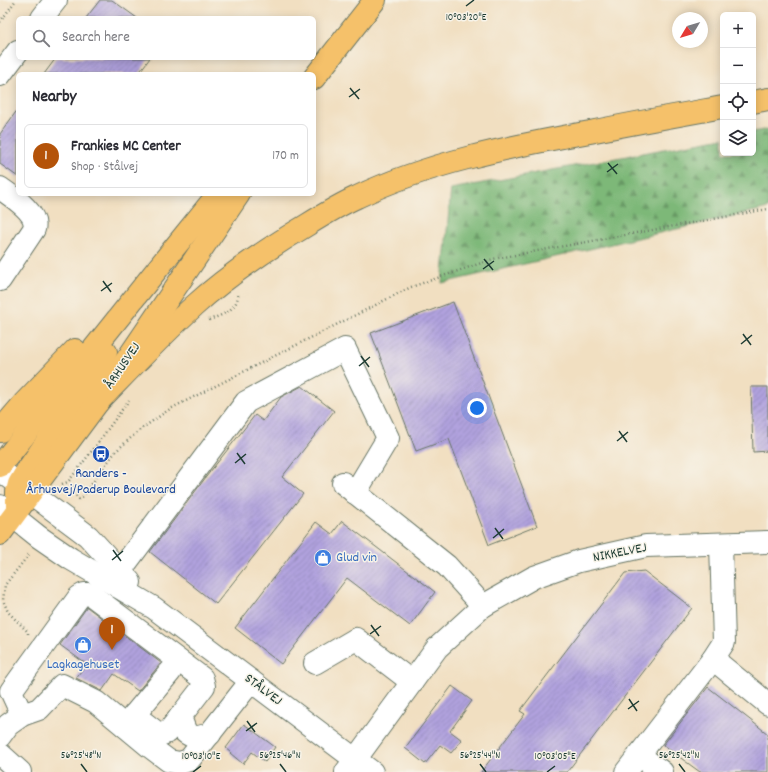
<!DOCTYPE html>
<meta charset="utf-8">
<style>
body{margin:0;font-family:Dekko,sans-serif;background:#f7f7f7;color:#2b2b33}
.controls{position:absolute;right:12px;top:12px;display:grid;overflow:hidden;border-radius:6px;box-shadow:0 2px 10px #0003}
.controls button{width:36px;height:36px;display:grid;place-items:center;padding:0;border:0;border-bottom:1px solid #e1e1e2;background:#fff;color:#2b2b33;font:20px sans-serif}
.compass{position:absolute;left:672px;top:12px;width:36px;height:36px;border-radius:50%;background:#fff;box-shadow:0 2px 10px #0003;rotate:232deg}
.you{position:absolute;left:477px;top:408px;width:14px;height:14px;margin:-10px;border:3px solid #fff;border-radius:50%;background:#1a73e8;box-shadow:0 0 0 6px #1a73e833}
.badge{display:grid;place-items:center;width:26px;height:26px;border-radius:50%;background:#b45309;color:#fff;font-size:13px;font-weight:700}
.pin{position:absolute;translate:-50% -33px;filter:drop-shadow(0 1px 2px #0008)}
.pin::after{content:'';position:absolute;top:21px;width:14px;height:12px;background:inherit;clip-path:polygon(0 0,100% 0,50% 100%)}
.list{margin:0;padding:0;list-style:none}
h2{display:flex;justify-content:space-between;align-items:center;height:52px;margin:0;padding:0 16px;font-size:17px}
h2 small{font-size:13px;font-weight:400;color:#7c7c81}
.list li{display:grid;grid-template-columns:26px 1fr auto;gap:12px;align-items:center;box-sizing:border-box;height:64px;margin:0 8px 8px;padding:0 8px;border:1px solid #e1e1e2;border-radius:6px}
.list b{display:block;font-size:15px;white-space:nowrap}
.list p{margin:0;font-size:13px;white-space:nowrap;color:#7c7c81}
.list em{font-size:13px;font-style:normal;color:#7c7c81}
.icon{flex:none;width:22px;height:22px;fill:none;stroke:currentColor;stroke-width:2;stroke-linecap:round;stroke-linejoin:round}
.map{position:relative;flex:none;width:768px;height:772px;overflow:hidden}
.search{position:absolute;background:#fff;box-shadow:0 2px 10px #0003;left:16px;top:16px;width:300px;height:44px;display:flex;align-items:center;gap:10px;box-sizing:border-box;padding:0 14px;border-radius:6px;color:#7c7c81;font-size:15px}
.panel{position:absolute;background:#fff;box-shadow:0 2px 10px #0003;left:16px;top:72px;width:300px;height:124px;border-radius:6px}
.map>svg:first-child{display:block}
</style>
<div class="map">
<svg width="768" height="772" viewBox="0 0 768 772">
<defs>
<pattern id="forest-firs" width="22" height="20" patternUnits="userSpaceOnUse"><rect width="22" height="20" fill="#7db878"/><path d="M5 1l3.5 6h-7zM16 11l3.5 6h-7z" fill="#669763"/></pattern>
<pattern id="building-hatch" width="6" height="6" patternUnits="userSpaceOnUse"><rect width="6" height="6" fill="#b1a2de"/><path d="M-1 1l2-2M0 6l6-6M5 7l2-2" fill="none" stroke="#8f85b5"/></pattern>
</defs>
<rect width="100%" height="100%" fill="#f7f3e8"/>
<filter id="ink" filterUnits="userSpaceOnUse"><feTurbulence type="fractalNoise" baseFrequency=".025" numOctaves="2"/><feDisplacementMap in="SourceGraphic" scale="8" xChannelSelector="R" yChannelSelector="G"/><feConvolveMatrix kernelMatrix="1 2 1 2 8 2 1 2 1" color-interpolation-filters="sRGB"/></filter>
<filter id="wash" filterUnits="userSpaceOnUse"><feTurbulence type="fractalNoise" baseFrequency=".012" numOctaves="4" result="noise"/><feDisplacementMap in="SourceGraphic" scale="16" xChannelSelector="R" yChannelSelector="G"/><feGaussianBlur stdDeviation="0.9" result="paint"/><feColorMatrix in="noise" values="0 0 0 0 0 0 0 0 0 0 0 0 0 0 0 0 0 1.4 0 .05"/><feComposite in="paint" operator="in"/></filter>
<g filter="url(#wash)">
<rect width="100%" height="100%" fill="#f1dfc1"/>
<path fill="url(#forest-firs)" stroke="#4e7a56" d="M 768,129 L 768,208 L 442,283 L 451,189 L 723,138 L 723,153 L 753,153 L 753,132 Z"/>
<g id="blocks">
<g fill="url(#building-hatch)">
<path d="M 100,0 L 112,0 L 137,18 L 86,18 Z"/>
<path d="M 56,58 L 150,58 L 138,74 L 44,74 Z"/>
<path d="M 18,109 L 18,177 L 0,164 L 0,134 Z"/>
<path d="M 453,302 L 537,526 L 489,545 L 449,439 L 416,451 L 371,333 Z"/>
<path d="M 302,386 L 334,411 L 282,477 L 303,494 L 216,604 L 150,552 L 206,477 L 255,415 L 263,421 L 281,397 Z"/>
<path d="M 751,387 L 768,387 L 768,451 L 753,452 Z"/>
<path d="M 342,521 L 435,592 L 410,626 L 347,578 L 281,664 L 235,628 L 316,522 L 332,534 Z"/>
<path d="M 644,571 L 692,608 L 567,772 L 481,772 L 525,714 L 520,711 L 625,573 Z"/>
<path d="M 87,607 L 161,663 L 138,691 L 114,674 L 102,691 L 76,678 L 86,664 L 60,645 Z"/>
<path d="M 452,686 L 472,701 L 450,731 L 462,740 L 451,753 L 440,745 L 425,764 L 405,748 Z"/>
<path d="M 708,687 L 768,734 L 768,772 L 700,772 L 663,745 Z"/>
<path d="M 244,724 L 275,747 L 265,762 L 252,752 L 243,764 L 230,753 L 231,752 L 226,748 Z"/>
</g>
</g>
</g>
<g filter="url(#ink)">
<use href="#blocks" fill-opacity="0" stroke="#687665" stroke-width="1"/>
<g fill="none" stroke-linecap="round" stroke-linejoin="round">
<defs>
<g id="minor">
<path d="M 42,18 L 56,0"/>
<path d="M 0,75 L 18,51"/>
<path d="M 0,188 C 11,196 39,213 34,229 L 0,280"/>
<path d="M 0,470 L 88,536 L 130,582"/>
<path d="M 343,483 L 447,566 L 483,606"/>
<path d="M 0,506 L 39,537 L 71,559 L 154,608 L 372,772"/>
<path d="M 120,571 L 246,402 L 345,349 L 388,438 L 355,493"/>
<path d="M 713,659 L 768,704"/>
<path d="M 315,663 L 356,639 L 412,682"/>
<path d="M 22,715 L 11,691 L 79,597 L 84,594 L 90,594 L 202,678 L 204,686 L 180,717 L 186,733 L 195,738 L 210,734"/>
<path d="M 134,715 L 160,735 L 168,732 L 180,717"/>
<path d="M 125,726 L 170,672"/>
<path d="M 0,736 L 8,725 L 22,715 L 39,709 L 62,685 L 96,702 L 149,746 L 169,761 L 180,763 L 189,760 L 251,681"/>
<path d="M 0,754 L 20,772"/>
<path d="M 639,755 L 662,772"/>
<path d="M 346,772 L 437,648 L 483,606 L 534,577 L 579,561 L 646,546 L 768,542"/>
<path d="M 626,772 L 713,659 L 724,642 L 721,544"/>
</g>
<g id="major">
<path d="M 314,78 L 375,0"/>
<path d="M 0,431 L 24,403 L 75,350"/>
<path d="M 0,466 L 171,252 L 218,194"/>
<path d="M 17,505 L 17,492 L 19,484 L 28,469 L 64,417 L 106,352"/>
<path d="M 0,534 L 98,402 L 239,194"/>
</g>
<g id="highway">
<path d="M 753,102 L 768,99"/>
<path d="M 98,402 C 129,370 160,337 194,306 C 228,275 267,249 307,225 C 323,215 339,205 357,197 C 428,163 512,146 590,132 C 634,123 679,115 723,107"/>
</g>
</defs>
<use href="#minor" stroke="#687665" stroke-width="24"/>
<use href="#major" stroke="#687665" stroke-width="24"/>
<use href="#highway" stroke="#687665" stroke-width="24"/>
<g stroke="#687665" stroke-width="2.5" stroke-dasharray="1 3" stroke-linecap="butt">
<path d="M 0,22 L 16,0"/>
<path d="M 209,320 C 222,315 237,310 238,295"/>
<path d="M 62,484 L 68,482 L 95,447 L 129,400"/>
<path d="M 73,486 L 71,490 L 79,499 L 82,497 L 116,451 L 141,429 L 170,409 L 411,287 L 493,259 L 768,209"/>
<path d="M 28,634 L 28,632 L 8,612 L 3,600 L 5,585 L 30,553"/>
</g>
<use href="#minor" stroke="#fff" stroke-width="22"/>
<use href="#major" stroke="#f5c16b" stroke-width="22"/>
<use href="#highway" stroke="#f5c16b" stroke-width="22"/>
</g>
</g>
<path fill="none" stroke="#1f3d34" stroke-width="1.5" d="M 466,6 L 474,0M 350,88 L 359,99M 349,97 L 360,89M 608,163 L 617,174M 607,172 L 618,164M 484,259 L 493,270M 483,269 L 494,261M 103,281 L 111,292M 101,291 L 112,283M 743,334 L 751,345M 741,344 L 752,335M 361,356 L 369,367M 359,366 L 370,357M 619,431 L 627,442M 617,441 L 628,432M 237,453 L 245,464M 235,463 L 246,454M 495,528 L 503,539M 493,538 L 504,529M 113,550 L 121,561M 112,560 L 123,551M 371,625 L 379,636M 370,634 L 381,626M 629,699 L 637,711M 628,709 L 639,701M 247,721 L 255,732M 246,731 L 257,723M 81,764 L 87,772M 280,764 L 286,772M 480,764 L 486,772M 679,764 L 685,772M 193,772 L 201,766M 547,772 L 555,766"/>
<defs>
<symbol id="bus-disc" viewBox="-11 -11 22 22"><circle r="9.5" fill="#1a4fb4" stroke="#f7f3e8"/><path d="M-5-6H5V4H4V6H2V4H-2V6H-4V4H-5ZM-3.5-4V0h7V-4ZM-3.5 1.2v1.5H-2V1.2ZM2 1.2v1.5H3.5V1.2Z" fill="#fff"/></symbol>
<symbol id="shop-disc" viewBox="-11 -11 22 22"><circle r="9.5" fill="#3f7fe0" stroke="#f7f3e8"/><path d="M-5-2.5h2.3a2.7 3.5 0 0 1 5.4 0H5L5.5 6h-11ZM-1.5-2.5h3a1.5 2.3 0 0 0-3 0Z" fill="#fff"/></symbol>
</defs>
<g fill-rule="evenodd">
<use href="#bus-disc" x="91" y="444" width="20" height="20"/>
<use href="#shop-disc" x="313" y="548" width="20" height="20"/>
<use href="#shop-disc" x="73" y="635" width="20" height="20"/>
</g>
<g text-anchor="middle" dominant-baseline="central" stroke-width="3" stroke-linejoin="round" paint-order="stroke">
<g font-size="14" fill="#1f3d34" stroke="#f7f3e8">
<text transform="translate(123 366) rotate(-56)">ÅRHUSVEJ</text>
<text transform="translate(620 553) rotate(-11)">NIKKELVEJ</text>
<text transform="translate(263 690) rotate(37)">STÅLVEJ</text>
</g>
<g font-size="14" fill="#164399" stroke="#f7f3e8">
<text x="101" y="474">Randers -<tspan x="101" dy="16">Århusvej/Paderup Boulevard</tspan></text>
</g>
<g font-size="14" fill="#366cbe" stroke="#f7f3e8" text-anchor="start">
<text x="336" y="558">Glud vin</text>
<text x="83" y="665" text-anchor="middle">Lagkagehuset</text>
</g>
</g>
<g font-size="10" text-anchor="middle" fill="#1f3d34" stroke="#f7f3e8" stroke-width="3" stroke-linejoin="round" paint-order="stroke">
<text x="466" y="20">10°03'20"E</text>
<text x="81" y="758">56°25'48"N</text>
<text x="280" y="758">56°25'46"N</text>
<text x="480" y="758">56°25'44"N</text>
<text x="679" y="758">56°25'42"N</text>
<text x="201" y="759">10°03'10"E</text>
<text x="555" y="759">10°03'05"E</text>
</g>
</svg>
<div class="controls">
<button>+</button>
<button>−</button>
<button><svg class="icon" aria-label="locate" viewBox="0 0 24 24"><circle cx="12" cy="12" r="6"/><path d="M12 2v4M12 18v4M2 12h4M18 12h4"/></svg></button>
<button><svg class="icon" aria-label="layers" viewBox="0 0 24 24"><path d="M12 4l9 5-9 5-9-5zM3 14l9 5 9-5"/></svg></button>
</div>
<svg class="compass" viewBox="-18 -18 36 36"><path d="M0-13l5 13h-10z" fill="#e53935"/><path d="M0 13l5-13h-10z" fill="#7c7c81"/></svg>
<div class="you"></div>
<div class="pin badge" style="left:112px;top:650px">1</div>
<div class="search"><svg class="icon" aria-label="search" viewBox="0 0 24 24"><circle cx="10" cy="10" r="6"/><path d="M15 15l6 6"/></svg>Search here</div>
<section class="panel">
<h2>Nearby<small></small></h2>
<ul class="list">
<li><span class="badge">1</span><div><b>Frankies MC Center</b><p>Shop · Stålvej</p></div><em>170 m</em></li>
</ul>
</section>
</div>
